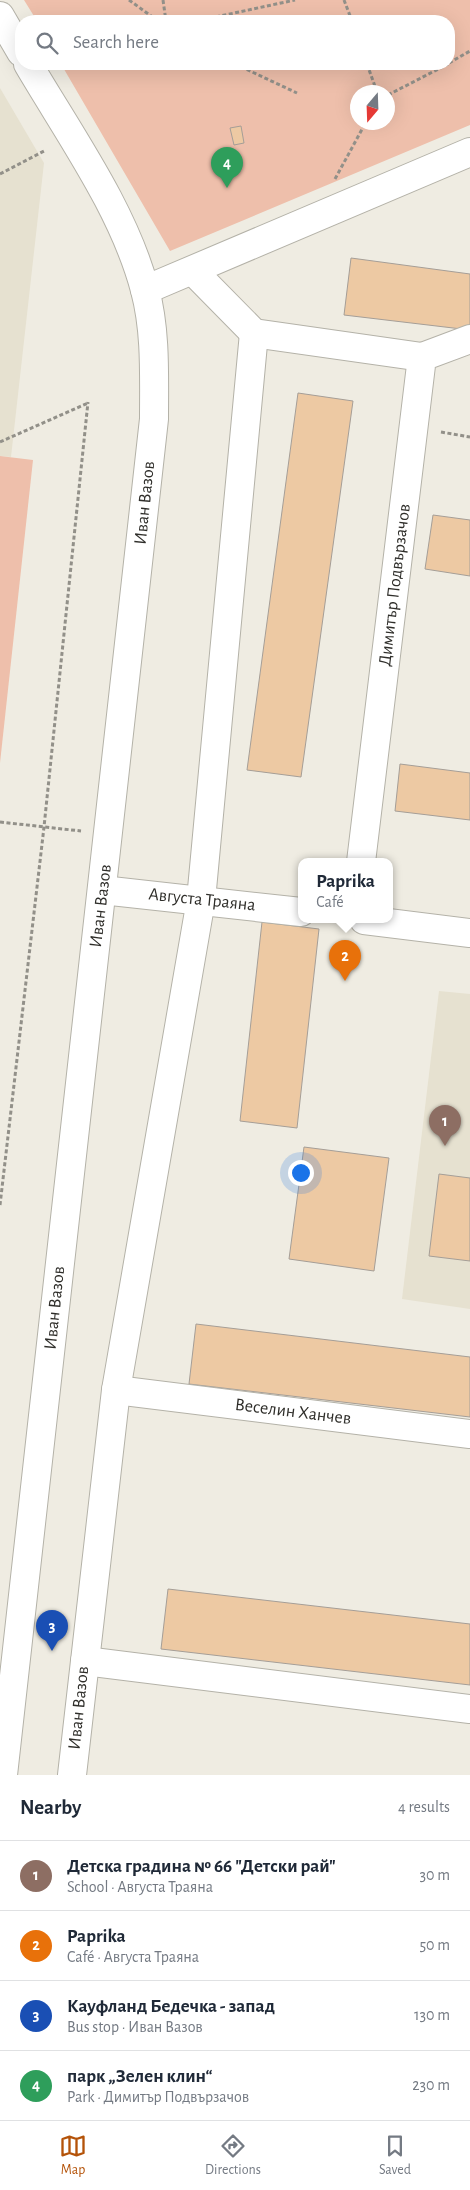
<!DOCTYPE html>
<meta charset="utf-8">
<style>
body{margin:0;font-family:"Alegreya Sans",sans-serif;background:#f6f6f7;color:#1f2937}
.compass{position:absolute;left:350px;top:85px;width:45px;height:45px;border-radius:50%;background:#fff;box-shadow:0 5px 20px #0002;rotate:199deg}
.you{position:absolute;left:300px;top:1172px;width:18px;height:18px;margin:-12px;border:4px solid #fff;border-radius:50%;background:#1a73e8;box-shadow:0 0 0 8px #1a73e833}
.badge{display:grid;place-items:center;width:32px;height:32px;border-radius:50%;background:#b45309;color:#fff;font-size:16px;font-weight:700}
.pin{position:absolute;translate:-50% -41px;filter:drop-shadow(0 1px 2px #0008)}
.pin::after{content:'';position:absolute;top:26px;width:18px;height:15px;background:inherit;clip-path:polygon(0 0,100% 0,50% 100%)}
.popup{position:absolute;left:298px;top:858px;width:95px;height:65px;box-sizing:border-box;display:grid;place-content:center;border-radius:10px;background:#fff;filter:drop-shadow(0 1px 4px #0005);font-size:16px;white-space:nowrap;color:#747a83}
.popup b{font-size:19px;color:#1f2937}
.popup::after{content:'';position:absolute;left:50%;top:100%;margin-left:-10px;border:10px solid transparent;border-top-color:#fff}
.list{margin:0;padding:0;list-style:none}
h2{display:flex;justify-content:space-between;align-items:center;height:65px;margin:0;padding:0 20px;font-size:21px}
h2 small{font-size:16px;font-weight:400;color:#747a83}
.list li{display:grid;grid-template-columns:32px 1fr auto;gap:15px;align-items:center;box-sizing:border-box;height:70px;padding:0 20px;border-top:1px solid #e0e1e3}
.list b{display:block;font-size:19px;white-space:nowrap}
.list p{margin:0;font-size:16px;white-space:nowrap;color:#747a83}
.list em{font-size:16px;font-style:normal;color:#747a83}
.icon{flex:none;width:28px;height:28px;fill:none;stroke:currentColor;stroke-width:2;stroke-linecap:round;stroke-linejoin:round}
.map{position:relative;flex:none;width:470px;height:1775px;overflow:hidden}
.search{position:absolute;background:#fff;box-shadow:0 5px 20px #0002;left:15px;right:15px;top:15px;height:55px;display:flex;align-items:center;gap:12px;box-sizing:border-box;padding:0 18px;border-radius:20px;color:#747a83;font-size:19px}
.sheet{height:345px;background:#fff}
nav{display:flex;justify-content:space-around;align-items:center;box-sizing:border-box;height:70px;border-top:1px solid #e0e1e3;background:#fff;font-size:14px;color:#747a83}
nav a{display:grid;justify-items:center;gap:2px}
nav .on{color:#b45309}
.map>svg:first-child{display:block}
</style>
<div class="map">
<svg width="470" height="1775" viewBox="0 0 470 1775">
<rect width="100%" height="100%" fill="#efece2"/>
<g fill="#e6e1d0">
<path d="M 0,88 L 44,163 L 11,457 L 0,456 Z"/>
<path d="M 439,991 L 470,994 L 470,1309 L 402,1299 Z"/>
</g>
<g fill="#eebfab" fill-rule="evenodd">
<path d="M 24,0 L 470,0 L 470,125 L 170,251 L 61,64 L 449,64 L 449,21 L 37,21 ZM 358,92 L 388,92 L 388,122 L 358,122 Z"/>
<path d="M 0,456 L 33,460 L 0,763 Z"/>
</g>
<g fill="#edc9a3" stroke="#a59e97">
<path d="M 241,126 L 244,143 L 234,145 L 230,128 Z"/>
<path d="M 351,258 L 470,274 L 470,330 L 344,315 Z"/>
<path d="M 298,393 L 353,401 L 301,777 L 247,770 Z"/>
<path d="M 433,515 L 470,520 L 470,576 L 425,569 Z"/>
<path d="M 400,764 L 470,773 L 470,820 L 395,811 Z"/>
<path d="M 262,922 L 319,929 L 297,1128 L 240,1121 Z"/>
<path d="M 304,1147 L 389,1158 L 374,1271 L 289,1259 Z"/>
<path d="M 439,1174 L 470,1178 L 470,1261 L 429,1256 Z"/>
<path d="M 196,1324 L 470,1357 L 470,1417 L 189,1384 Z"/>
<path d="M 168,1589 L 470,1624 L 470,1685 L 161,1649 Z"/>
</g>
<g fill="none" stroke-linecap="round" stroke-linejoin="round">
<defs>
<g id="minor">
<path d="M 193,271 L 254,333 L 422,357"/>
<path d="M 145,290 L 470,152"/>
<path d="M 361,862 L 422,357 L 470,339"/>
<path d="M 102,890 L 301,912"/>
<path d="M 364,920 L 470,933"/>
<path d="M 116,1390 L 470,1434"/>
<path d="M 85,1661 L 470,1709"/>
<path d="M 72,1775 L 116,1390 L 201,900 L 254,333"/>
</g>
<g id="major">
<path d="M 0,16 L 21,52"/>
<path d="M 3,1775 L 154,419 C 154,376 156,331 145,290 C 124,210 69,134 28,64"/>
</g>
</defs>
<use href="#minor" stroke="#b4b2a8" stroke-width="30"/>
<use href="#major" stroke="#b4b2a8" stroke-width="30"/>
<g stroke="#929089" stroke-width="3" stroke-dasharray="4 2.5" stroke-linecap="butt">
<path d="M 129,0 L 158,21"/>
<path d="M 163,0 L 166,21"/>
<path d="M 344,0 L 352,21"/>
<path d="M 197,21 L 295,0"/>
<path d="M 449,63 L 470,51"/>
<path d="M 235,64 L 297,93"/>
<path d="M 367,64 L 377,92"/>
<path d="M 388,95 L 448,64"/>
<path d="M 0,174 L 46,150"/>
<path d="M 335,179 L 366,122"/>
<path d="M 441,432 L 470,437"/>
<path d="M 0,442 L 88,403"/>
<path d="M 0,822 L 81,831"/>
<path d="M 0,1205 L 44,827 L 88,402"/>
</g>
<use href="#minor" stroke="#fff" stroke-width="28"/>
<use href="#major" stroke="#fff" stroke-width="28"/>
</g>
<g text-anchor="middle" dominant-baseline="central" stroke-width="4.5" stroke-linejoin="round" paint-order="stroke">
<g font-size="18" fill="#2f2e2a" stroke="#fff">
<text transform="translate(145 503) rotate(-84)">Иван Вазов</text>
<text transform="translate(395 585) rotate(-83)">Димитър Подвързачов</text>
<text transform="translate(202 900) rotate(6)">Августа Траяна</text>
<text transform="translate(101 906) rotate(-83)">Иван Вазов</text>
<text transform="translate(55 1308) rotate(-84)">Иван Вазов</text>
<text transform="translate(293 1412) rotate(7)">Веселин Ханчев</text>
<text transform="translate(79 1708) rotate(-84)">Иван Вазов</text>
</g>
</g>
</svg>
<svg class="compass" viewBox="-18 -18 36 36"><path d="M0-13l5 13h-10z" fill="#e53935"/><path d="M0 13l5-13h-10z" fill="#747a83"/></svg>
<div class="you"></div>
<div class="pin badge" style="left:445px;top:1146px;background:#8d6e63">1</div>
<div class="pin badge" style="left:345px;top:981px;background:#e8710a">2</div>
<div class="popup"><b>Paprika</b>Café</div>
<div class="pin badge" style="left:52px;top:1651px;background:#1a4fb4">3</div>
<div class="pin badge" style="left:227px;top:188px;background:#2e9e5b">4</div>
<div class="search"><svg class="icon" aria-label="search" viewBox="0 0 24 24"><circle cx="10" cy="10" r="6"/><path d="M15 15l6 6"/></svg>Search here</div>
</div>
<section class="sheet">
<h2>Nearby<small>4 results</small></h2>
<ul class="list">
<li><span class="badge" style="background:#8d6e63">1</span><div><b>Детска градина № 66 &quot;Детски рай&quot;</b><p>School · Августа Траяна</p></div><em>30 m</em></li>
<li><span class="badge" style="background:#e8710a">2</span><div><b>Paprika</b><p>Café · Августа Траяна</p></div><em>50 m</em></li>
<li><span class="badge" style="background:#1a4fb4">3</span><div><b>Кауфланд Бедечка - запад</b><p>Bus stop · Иван Вазов</p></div><em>130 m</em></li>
<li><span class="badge" style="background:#2e9e5b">4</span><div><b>парк „Зелен клин“</b><p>Park · Димитър Подвързачов</p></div><em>230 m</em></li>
</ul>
</section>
<nav>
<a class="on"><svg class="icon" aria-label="map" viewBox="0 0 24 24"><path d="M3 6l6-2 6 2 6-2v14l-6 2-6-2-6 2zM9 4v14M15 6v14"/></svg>Map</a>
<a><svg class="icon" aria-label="directions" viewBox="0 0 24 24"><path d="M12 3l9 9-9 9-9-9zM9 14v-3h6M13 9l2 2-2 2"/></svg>Directions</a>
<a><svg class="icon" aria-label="saved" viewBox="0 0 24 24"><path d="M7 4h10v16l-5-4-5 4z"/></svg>Saved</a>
</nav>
